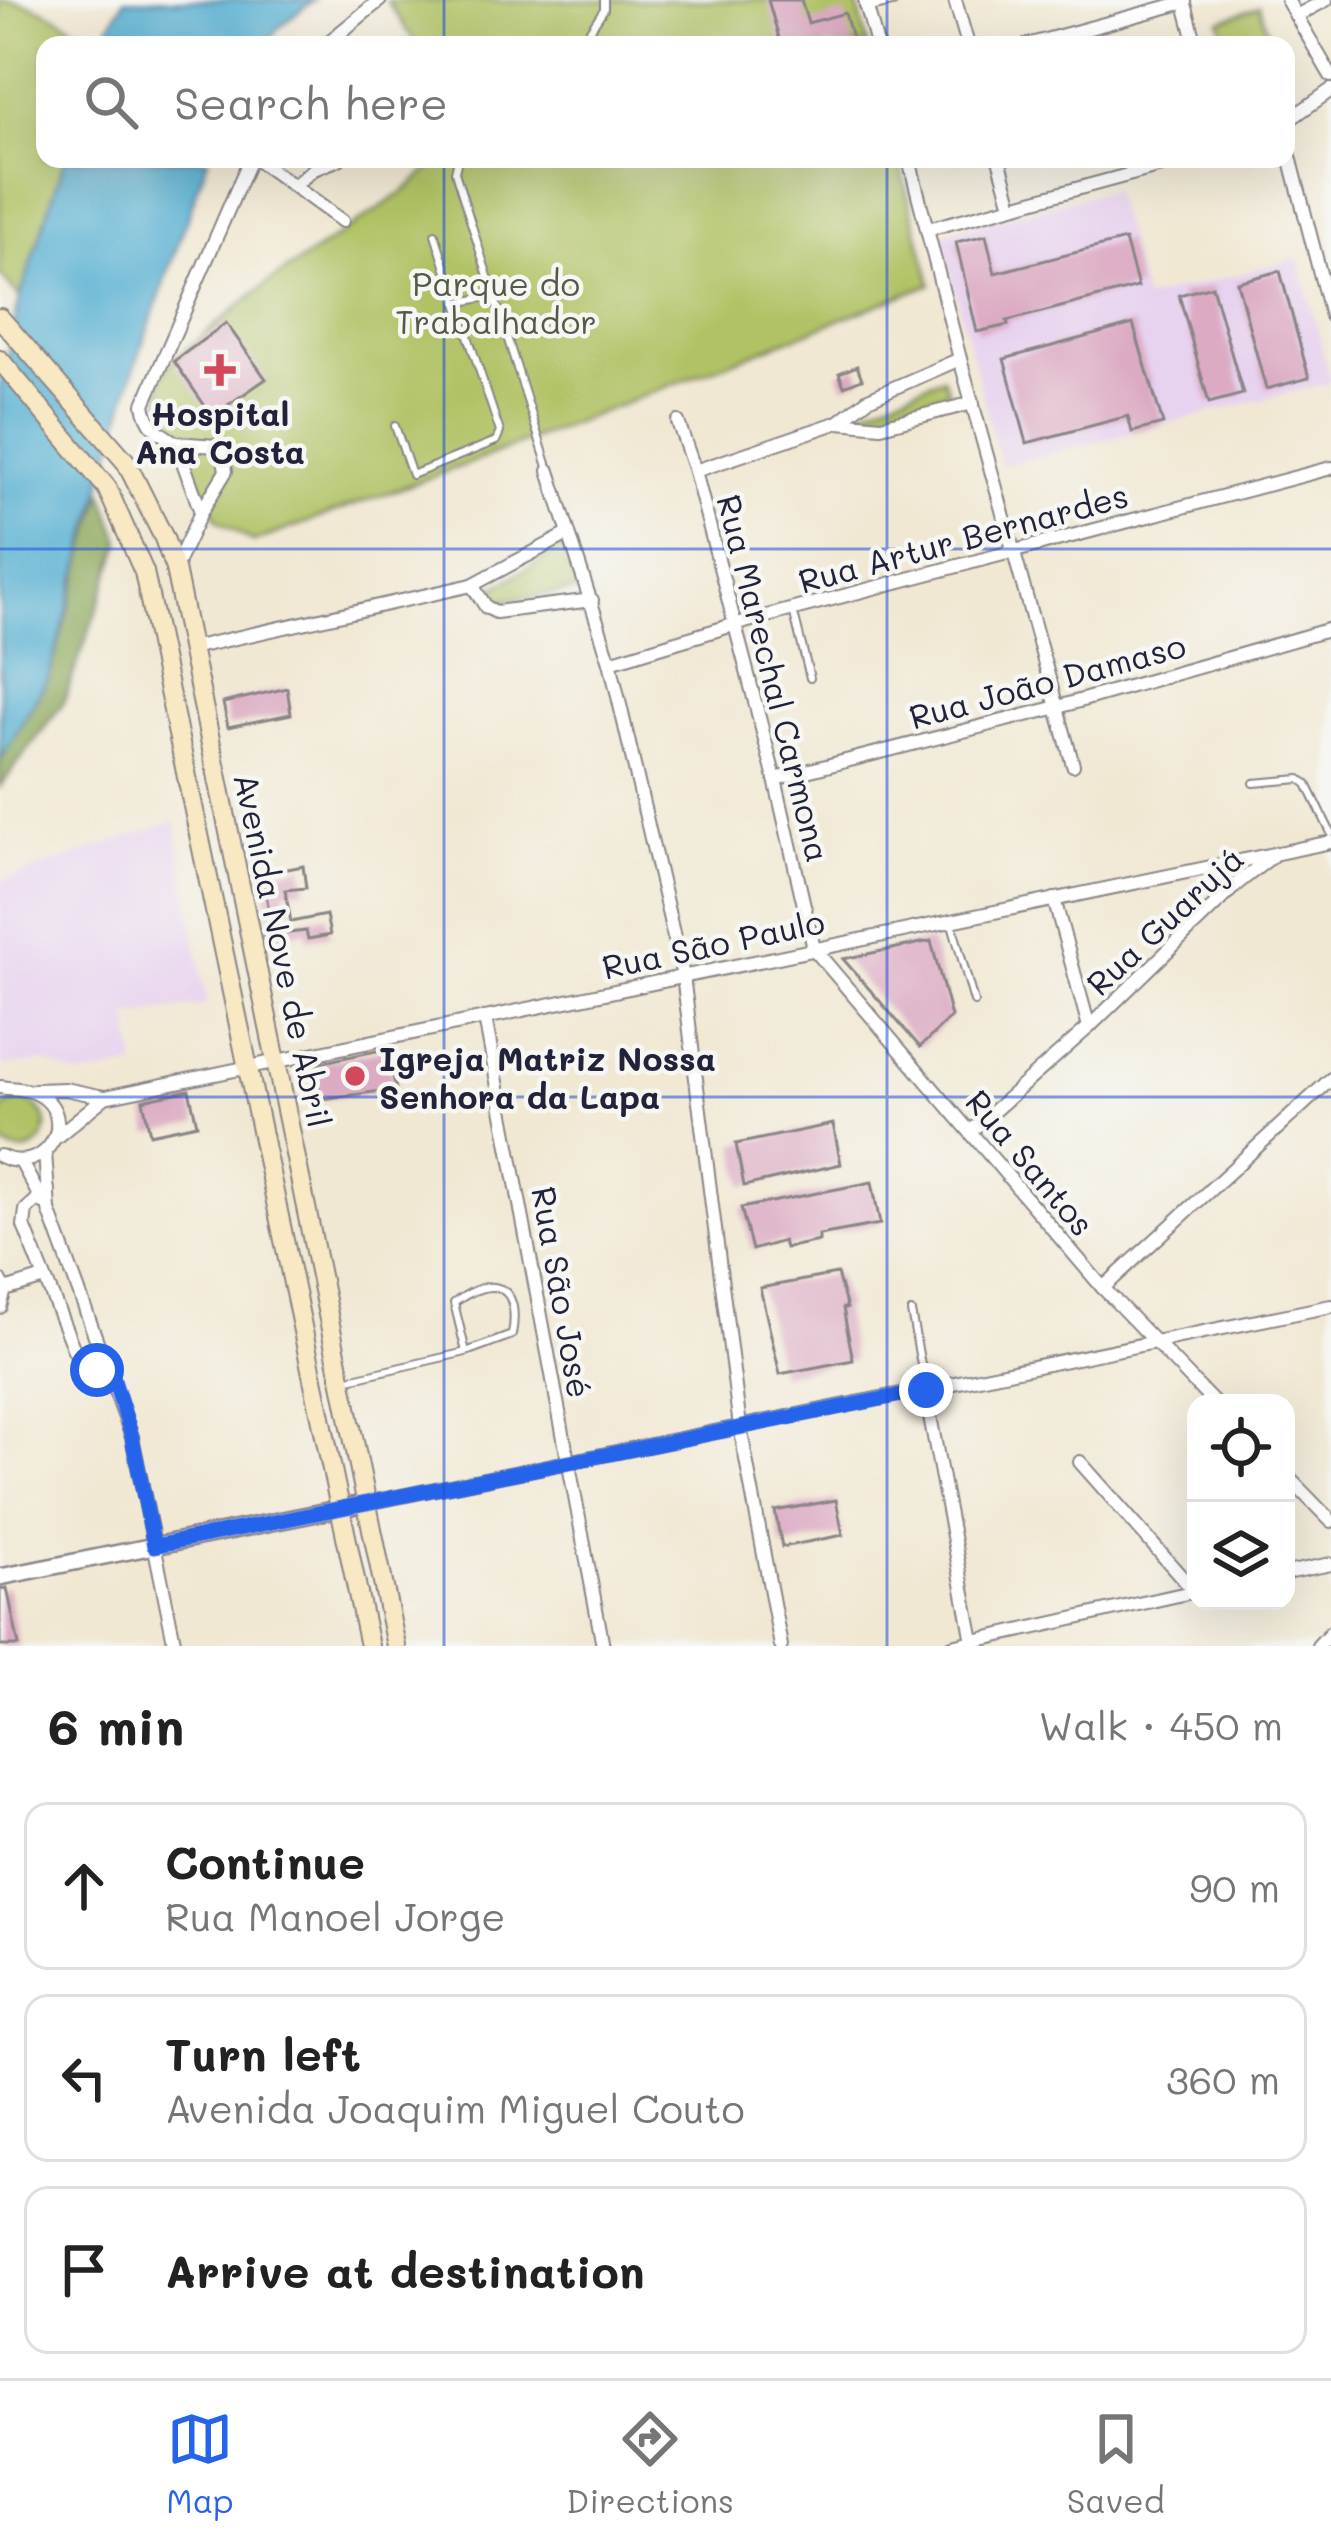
<!DOCTYPE html>
<meta charset="utf-8">
<style>
body{margin:0;font-family:Mali,sans-serif;background:#f6f6f6;color:#222}
.controls{position:absolute;right:36px;bottom:36px;display:grid;overflow:hidden;border-radius:24px;box-shadow:0 12px 48px #0002}
.controls button{width:108px;height:108px;display:grid;place-items:center;padding:0;border:0;border-bottom:3px solid #e0e0e0;background:#fff;color:#222;font:60px sans-serif}
.stop{position:absolute;width:36px;height:36px;margin:-27px;border:9px solid #2563eb;border-radius:50%;background:#fff}
.stop.end{background:#2563eb;border-color:#fff;box-shadow:0 3px 12px #0008}
.list{margin:0;padding:0;list-style:none}
h2{display:flex;justify-content:space-between;align-items:center;height:156px;margin:0;padding:0 48px;font-size:51px}
h2 small{font-size:39px;font-weight:400;color:#767676}
.list li{display:grid;grid-template-columns:78px 1fr auto;gap:36px;align-items:center;box-sizing:border-box;height:168px;margin:0 24px 24px;padding:0 24px;border:3px solid #e0e0e0;border-radius:24px}
.list b{display:block;font-size:45px;white-space:nowrap}
.list p{margin:0;font-size:39px;white-space:nowrap;color:#767676}
.list em{font-size:39px;font-style:normal;color:#767676}
.icon{flex:none;width:66px;height:66px;fill:none;stroke:currentColor;stroke-width:2;stroke-linecap:round;stroke-linejoin:round}
.map{position:relative;flex:none;width:1331px;height:1646px;overflow:hidden}
.search{position:absolute;background:#fff;box-shadow:0 12px 48px #0002;left:36px;right:36px;top:36px;height:132px;display:flex;align-items:center;gap:30px;box-sizing:border-box;padding:0 42px;border-radius:24px;color:#767676;font-size:45px}
.sheet{height:732px;background:#fff}
nav{display:flex;justify-content:space-around;align-items:center;box-sizing:border-box;height:168px;border-top:3px solid #e0e0e0;background:#fff;font-size:33px;color:#767676}
nav a{display:grid;justify-items:center;gap:6px}
nav .on{color:#2563eb}
.map>svg:first-child{display:block}
</style>
<div class="map">
<svg width="1331" height="1646" viewBox="0 0 1331 1646">
<rect width="100%" height="100%" fill="#f6f6f2"/>
<filter id="ink" filterUnits="userSpaceOnUse"><feTurbulence type="fractalNoise" baseFrequency=".00833" numOctaves="2"/><feDisplacementMap in="SourceGraphic" scale="24" xChannelSelector="R" yChannelSelector="G"/><feConvolveMatrix kernelMatrix="1 2 1 2 8 2 1 2 1" color-interpolation-filters="sRGB"/></filter>
<filter id="wash" filterUnits="userSpaceOnUse"><feTurbulence type="fractalNoise" baseFrequency=".004" numOctaves="4" result="noise"/><feDisplacementMap in="SourceGraphic" scale="48" xChannelSelector="R" yChannelSelector="G"/><feGaussianBlur stdDeviation="2.7" result="paint"/><feColorMatrix in="noise" values="0 0 0 0 0 0 0 0 0 0 0 0 0 0 0 0 0 1.4 0 .05"/><feComposite in="paint" operator="in"/></filter>
<g filter="url(#wash)">
<rect width="100%" height="100%" fill="#f1e8d3"/>
<g fill="#e7d2ef">
<path d="M 1112,190 L 1145,299 L 1299,258 L 1331,382 L 1001,466 L 943,243 L 945,233 Z"/>
<path d="M 175,821 L 207,1005 L 129,1016 L 136,1066 L 80,1077 L 45,1062 L 0,1067 L 0,882 Z"/>
</g>
<g fill="#b0c265" stroke="#697250" stroke-width="3">
<path d="M 0,0 C 35,0 71,24 100,44 L 45,45 L 45,159 L 65,159 L 20,298 L 0,274 Z"/>
<path d="M 856,0 L 868,45 L 417,45 L 387,1 Z"/>
<path d="M 1259,7 L 1273,45 L 1229,45 L 1220,21 Z"/>
<path d="M 442,159 L 898,159 L 931,284 L 489,456 L 253,542 L 218,520 L 161,408 L 161,382 L 167,365 L 264,286 L 402,193 Z"/>
<path d="M 943,377 L 949,391 L 865,421 L 861,411 Z"/>
<path d="M 566,546 L 583,590 L 501,601 L 493,598 L 494,588 Z"/>
<circle cx="21" cy="1126" r="25"/>
</g>
<path fill="#8ca85a" stroke="#57654a" stroke-width="3" d="M 103,492 L 121,543 L 63,703 L 0,787 L 0,761 L 49,677 Z"/>
<g fill="#55afd2" stroke="#3c6886" stroke-width="3">
<path d="M 124,0 L 314,0 L 278,28 L 267,45 L 99,45 Z"/>
<path d="M 65,159 L 208,159 L 135,366 L 49,677 L 0,761 L 0,388 L 20,298 Z"/>
</g>
<g id="blocks">
<g fill="#dcaac3">
<path d="M 768,0 L 801,0 L 808,23 L 845,13 L 854,45 L 781,45 Z"/>
<path d="M 986,235 L 995,273 L 1125,240 L 1138,287 L 1007,321 L 1008,325 L 977,332 L 956,242 Z"/>
<path d="M 1280,271 L 1309,378 L 1266,389 L 1237,282 Z"/>
<path d="M 1212,286 L 1243,394 L 1209,403 L 1179,295 Z"/>
<path d="M 226,323 L 266,379 L 212,416 L 174,361 Z"/>
<path d="M 1133,324 L 1163,424 L 1132,432 L 1128,416 L 1027,443 L 1004,359 Z"/>
<path d="M 857,366 L 862,379 L 844,386 L 839,373 Z"/>
<path d="M 287,688 L 291,714 L 228,727 L 223,703 Z"/>
<path d="M 303,866 L 306,888 L 285,890 L 291,922 L 326,915 L 330,935 L 308,939 L 306,931 L 264,936 L 263,927 L 272,926 L 262,874 Z"/>
<path d="M 931,941 L 951,1017 L 920,1047 L 843,959 Z"/>
<path d="M 386,1049 L 396,1089 L 322,1099 L 314,1064 Z"/>
<path d="M 189,1090 L 197,1124 L 150,1134 L 143,1100 Z"/>
<path d="M 833,1124 L 841,1164 L 744,1186 L 736,1144 Z"/>
<path d="M 872,1182 L 880,1224 L 819,1235 L 819,1241 L 785,1248 L 783,1241 L 752,1250 L 741,1208 Z"/>
<path d="M 837,1274 L 847,1308 L 843,1308 L 853,1360 L 780,1374 L 760,1288 Z"/>
<path d="M 836,1500 L 843,1535 L 782,1547 L 775,1511 Z"/>
<path d="M 7,1588 L 19,1646 L 0,1646 L 0,1589 Z"/>
</g>
</g>
</g>
<g filter="url(#ink)">
<use href="#blocks" fill-opacity="0" stroke="#8a8587" stroke-width="3"/>
<g fill="none" stroke-linecap="round" stroke-linejoin="round">
<defs>
<g id="service">
<path d="M 580,45 L 604,9 L 604,0"/>
<path d="M 458,159 L 455,172 L 549,470"/>
<path d="M 435,234 L 457,303 L 496,295"/>
<path d="M 395,426 L 412,475 L 496,441 L 500,432 L 457,303"/>
<path d="M 793,610 L 810,678"/>
<path d="M 1254,783 L 1300,779 L 1307,784 L 1331,833"/>
<path d="M 952,924 L 974,1002"/>
<path d="M 911,1312 L 925,1386"/>
<path d="M 345,1380 L 466,1352 L 512,1335 C 521,1284 493,1274 454,1303 L 466,1352"/>
</g>
<g id="minor">
<path d="M 865,0 L 877,45"/>
<path d="M 955,0 L 968,45"/>
<path d="M 1184,0 L 1196,45"/>
<path d="M 1287,0 L 1331,76"/>
<path d="M 866,6 L 892,0"/>
<path d="M 1296,16 L 1326,0"/>
<path d="M 325,45 L 380,0"/>
<path d="M 1027,45 L 1185,2"/>
<path d="M 1286,122 L 1331,90"/>
<path d="M 1286,141 L 1331,316"/>
<path d="M 256,159 L 342,221"/>
<path d="M 909,159 L 960,359 L 1073,765"/>
<path d="M 999,159 L 1012,205"/>
<path d="M 296,184 L 314,169 L 339,159"/>
<path d="M 928,229 L 1187,159"/>
<path d="M 678,422 L 695,471 L 775,779 L 814,949 L 1103,1288 L 1214,1403"/>
<path d="M 839,422 L 881,426 L 973,403"/>
<path d="M 549,471 L 610,662 L 683,976 L 740,1427 L 781,1646"/>
<path d="M 695,471 L 839,422 L 868,399 L 960,359"/>
<path d="M 201,512 L 176,443 C 158,432 147,426 144,404 L 250,159"/>
<path d="M 175,568 L 201,512 L 226,471 L 223,452 L 216,446 L 176,443"/>
<path d="M 472,585 L 486,607 L 496,612 L 592,600"/>
<path d="M 191,648 L 472,585 L 568,534"/>
<path d="M 610,662 L 733,625 L 1331,468"/>
<path d="M 775,779 L 1058,707 L 1331,629"/>
<path d="M 1054,899 L 1089,1027"/>
<path d="M 485,1018 L 603,1646"/>
<path d="M 0,1087 C 12,1089 27,1088 38,1094 C 80,1117 47,1178 0,1156"/>
<path d="M 35,1090 L 65,1089 L 104,1097"/>
<path d="M 971,1131 L 1089,1027 L 1238,883 L 1271,857"/>
<path d="M 55,1138 L 105,1097 L 1331,842"/>
<path d="M 45,1152 L 49,1210 L 132,1437 L 175,1646"/>
<path d="M 21,1162 L 43,1203"/>
<path d="M 48,1190 L 26,1210 L 24,1226 L 74,1350 L 84,1364 L 111,1371"/>
<path d="M 0,1280 L 5,1290 L 0,1307"/>
<path d="M 1103,1288 L 1331,1079"/>
<path d="M 5,1290 L 44,1278"/>
<path d="M 925,1390 L 974,1646"/>
<path d="M 1080,1462 L 1194,1591"/>
<path d="M 1286,1475 L 1331,1521"/>
<path d="M 367,1503 L 1331,1306"/>
<path d="M 1286,1573 L 1331,1564"/>
<path d="M 952,1646 L 1196,1591"/>
<path d="M 1318,1646 L 1331,1632"/>
</g>
<path id="tertiary" d="M 0,1577 L 367,1503"/>
<g id="secondary">
<path d="M 0,318 L 126,462 L 164,538 L 175,569 L 396,1646"/>
<path d="M 0,360 L 107,488 L 144,572 L 369,1646"/>
</g>
</defs>
<use href="#service" stroke="#8a8587" stroke-width="10"/>
<use href="#minor" stroke="#8a8587" stroke-width="16"/>
<use href="#tertiary" stroke="#8a8587" stroke-width="20"/>
<use href="#secondary" stroke="#8a8587" stroke-width="22"/>
<use href="#service" stroke="#fff" stroke-width="6"/>
<use href="#minor" stroke="#fff" stroke-width="12"/>
<use href="#tertiary" stroke="#fff" stroke-width="15"/>
<use href="#secondary" stroke="#f8e8c3" stroke-width="18"/>
</g>
</g>
<g fill="none" stroke-linecap="round" stroke-linejoin="round" filter="url(#ink)">
<path stroke="#2563eb" stroke-width="15" d="M 97,1370 L 111,1371 L 132,1437 L 154,1546 L 926,1390"/>
</g>
<path fill="none" stroke="#1d4ed8" stroke-width="3" stroke-opacity="0.55" d="M 444,0 L 444,45M 887,0 L 887,45M 444,159 L 444,1646M 887,159 L 887,1646M 0,549 L 1331,549M 0,1097 L 1331,1097"/>
<g fill="#d1495b" stroke="#f6f6f2" stroke-width="4.5">
<path d="M214 352h12v12h12v12h-12v12h-12v-12h-12v-12h12z"/>
<circle cx="355" cy="1076" r="12"/>
</g>
<g text-anchor="middle" dominant-baseline="central" stroke-width="9" stroke-linejoin="round" paint-order="stroke">
<g font-size="33" fill="#545a4a" stroke="#f6f6f2">
<text x="496" y="282">Parque do<tspan x="496" dy="38">Trabalhador</tspan></text>
</g>
<g font-size="33" font-weight="bold" fill="#22223b" stroke="#f6f6f2">
<text x="220" y="412">Hospital<tspan x="220" dy="38">Ana Costa</tspan></text>
<text x="379" y="1057" text-anchor="start">Igreja Matriz Nossa<tspan x="379" dy="38">Senhora da Lapa</tspan></text>
</g>
<g font-size="33" fill="#22223b" stroke="#f6f6f2">
<text transform="translate(963 537) rotate(-15)">Rua Artur Bernardes</text>
<text transform="translate(775 678) rotate(76)">Rua Marechal Carmona</text>
<text transform="translate(1047 680) rotate(-15)">Rua João Damaso</text>
<text transform="translate(1164 920) rotate(-43)">Rua Guarujá</text>
<text transform="translate(713 943) rotate(-12)">Rua São Paulo</text>
<text transform="translate(284 950) rotate(78)">Avenida Nove de Abril</text>
<text transform="translate(1031 1162) rotate(50)">Rua Santos</text>
<text transform="translate(563 1292) rotate(80)">Rua São José</text>
</g>
</g>
</svg>
<div class="controls">
<button><svg class="icon" aria-label="locate" viewBox="0 0 24 24"><circle cx="12" cy="12" r="6"/><path d="M12 2v4M12 18v4M2 12h4M18 12h4"/></svg></button>
<button><svg class="icon" aria-label="layers" viewBox="0 0 24 24"><path d="M12 4l9 5-9 5-9-5zM3 14l9 5 9-5"/></svg></button>
</div>
<div class="stop" style="left:97px;top:1370px"></div>
<div class="stop end" style="left:926px;top:1390px"></div>
<div class="search"><svg class="icon" aria-label="search" viewBox="0 0 24 24"><circle cx="10" cy="10" r="6"/><path d="M15 15l6 6"/></svg>Search here</div>
</div>
<section class="sheet">
<h2>6 min<small>Walk · 450 m</small></h2>
<ul class="list">
<li><svg class="icon" aria-label="ahead" viewBox="0 0 24 24"><path d="M12 20V5M6 11l6-6 6 6"/></svg><div><b>Continue</b><p>Rua Manoel Jorge</p></div><em>90 m</em></li>
<li><svg class="icon" aria-label="left" viewBox="0 0 24 24"><path d="M17 20v-9H6M10 6l-5 5 5 5"/></svg><div><b>Turn left</b><p>Avenida Joaquim Miguel Couto</p></div><em>360 m</em></li>
<li><svg class="icon" aria-label="arrive" viewBox="0 0 24 24"><path d="M6 21V4h12l-3 4 3 4H6"/></svg><div><b>Arrive at destination</b></div></li>
</ul>
</section>
<nav>
<a class="on"><svg class="icon" aria-label="map" viewBox="0 0 24 24"><path d="M3 6l6-2 6 2 6-2v14l-6 2-6-2-6 2zM9 4v14M15 6v14"/></svg>Map</a>
<a><svg class="icon" aria-label="directions" viewBox="0 0 24 24"><path d="M12 3l9 9-9 9-9-9zM9 14v-3h6M13 9l2 2-2 2"/></svg>Directions</a>
<a><svg class="icon" aria-label="saved" viewBox="0 0 24 24"><path d="M7 4h10v16l-5-4-5 4z"/></svg>Saved</a>
</nav>
